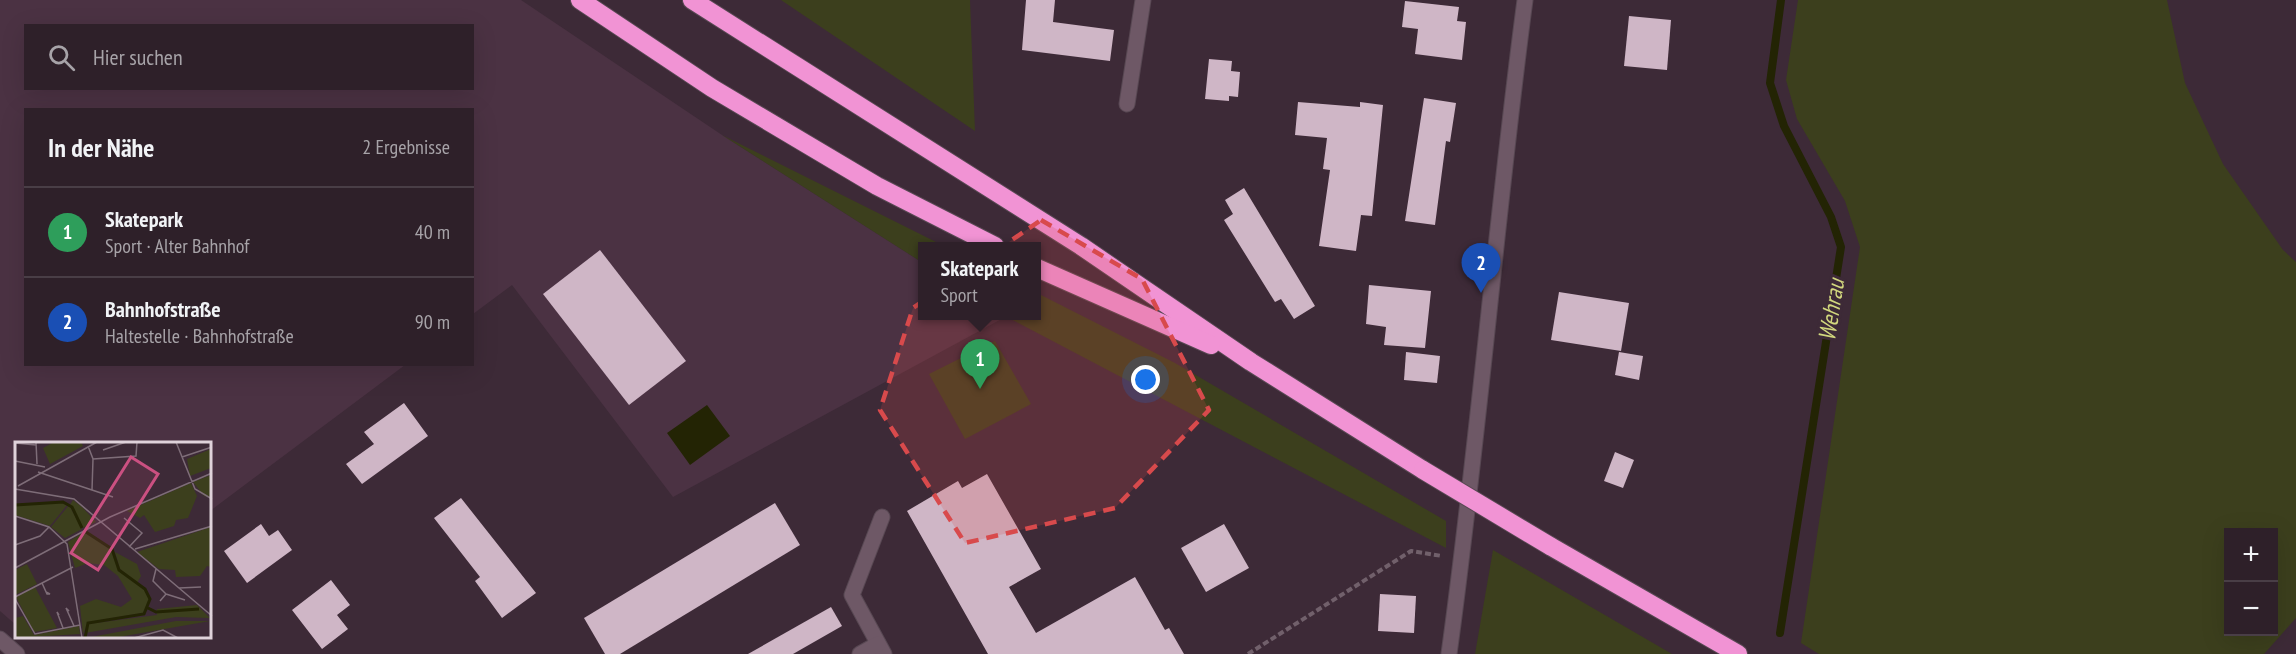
<!DOCTYPE html>
<html lang="de">
<meta charset="utf-8">
<style>
body{margin:0;font-family:"PT Sans Narrow",sans-serif;background:#362831;color:#f1f3f6}
.controls{position:absolute;right:18px;bottom:18px;display:grid;overflow:hidden;border-radius:0px;box-shadow:0 6px 24px #0002}
.controls button{width:54px;height:54px;display:grid;place-items:center;padding:0;border:0;border-bottom:2px solid #493e46;background:#2e2029;color:#f1f3f6;font:30px sans-serif}
.you{position:absolute;left:1146px;top:380px;width:21px;height:21px;margin:-15px;border:4px solid #fff;border-radius:50%;background:#1a73e8;box-shadow:0 0 0 9px #1a73e833}
.badge{display:grid;place-items:center;width:39px;height:39px;border-radius:50%;background:#db2777;color:#fff;font-size:20px;font-weight:700}
.pin{position:absolute;translate:-50% -50px;filter:drop-shadow(0 2px 3px #0008)}
.pin::after{content:'';position:absolute;top:32px;width:21px;height:18px;background:inherit;clip-path:polygon(0 0,100% 0,50% 100%)}
.popup{position:absolute;left:918px;top:242px;width:123px;height:78px;box-sizing:border-box;display:grid;place-content:center;border-radius:0px;background:#2e2029;filter:drop-shadow(0 2px 4px #0005);font-size:20px;white-space:nowrap;color:#a7a3a8}
.popup b{font-size:22px;color:#f1f3f6}
.popup::after{content:'';position:absolute;left:50%;top:100%;margin-left:-12px;border:12px solid transparent;border-top-color:#2e2029}
.list{margin:0;padding:0;list-style:none}
h2{display:flex;justify-content:space-between;align-items:center;height:78px;margin:0;padding:0 24px;font-size:26px}
h2 small{font-size:20px;font-weight:400;color:#a7a3a8}
.list li{display:grid;grid-template-columns:39px 1fr auto;gap:18px;align-items:center;box-sizing:border-box;height:90px;padding:0 24px;border-top:2px solid #493e46}
.list b{display:block;font-size:22px;white-space:nowrap}
.list p{margin:0;font-size:20px;white-space:nowrap;color:#a7a3a8}
.list em{font-size:20px;font-style:normal;color:#a7a3a8}
.icon{flex:none;width:33px;height:33px;fill:none;stroke:currentColor;stroke-width:2;stroke-linecap:round;stroke-linejoin:round}
.map{position:relative;flex:none;width:2296px;height:654px;overflow:hidden}
.search{position:absolute;background:#2e2029;box-shadow:0 6px 24px #0002;left:24px;top:24px;width:450px;height:66px;display:flex;align-items:center;gap:15px;box-sizing:border-box;padding:0 21px;border-radius:0px;color:#a7a3a8;font-size:22px}
.panel{position:absolute;background:#2e2029;box-shadow:0 6px 24px #0002;left:24px;top:108px;width:450px;height:258px;border-radius:0px}
.map>svg:first-child{display:block}
</style>
<div class="map">
<svg width="2296" height="654" viewBox="0 0 2296 654">
<rect width="100%" height="100%" fill="#3d2a37"/>
<path fill="#4b3243" fill-rule="evenodd" d="M 0,0 L 521,0 L 722,135 L 923,263 L 923,316 L 1007,316 L 673,497 L 512,285 L 473,314 L 472,110 L 26,110 L 26,364 L 405,365 L 210,511 L 210,444 L 16,444 L 16,625 L 0,611 ZM 26,26 L 472,26 L 472,88 L 26,88 Z"/>
<g fill="#3c3f1d" fill-rule="evenodd">
<path d="M 781,0 L 970,0 L 975,131 Z"/>
<path d="M 1798,0 L 2167,0 L 2185,83 L 2223,164 L 2283,250 L 2296,262 L 2296,618 L 2264,654 L 1819,654 L 1801,643 L 1860,247 L 1845,201 L 1797,119 L 1786,80 ZM 2274,532 L 2274,632 L 2228,632 L 2228,532 Z"/>
<path d="M 722,135 L 944,246 L 923,246 L 923,263 Z"/>
<path d="M 1037,293 L 1175,363 L 1446,521 L 1446,548 L 1005,316 L 1037,316 Z"/>
<path d="M 995,341 L 1031,404 L 965,439 L 929,374 Z"/>
<path d="M 1493,550 L 1672,654 L 1475,654 Z"/>
</g>
<path fill="#232404" d="M 707,405 L 730,436 L 690,465 L 667,433 Z"/>
<g fill="none" stroke-linecap="round" stroke-linejoin="round">
<path stroke="#232404" stroke-width="8" d="M 1780,633 L 1841,247 L 1831,217 L 1784,126 L 1770,83 L 1781,0"/>
</g>
<g fill="#cfb6c6">
<path d="M 1026,0 L 1055,0 L 1053,22 L 1114,30 L 1110,61 L 1022,50 Z"/>
<path d="M 1405,1 L 1459,7 L 1457,21 L 1466,22 L 1462,60 L 1415,54 L 1418,29 L 1402,27 Z"/>
<path d="M 1629,16 L 1671,20 L 1667,70 L 1624,66 Z"/>
<path d="M 1209,59 L 1232,61 L 1231,71 L 1240,72 L 1238,97 L 1229,96 L 1229,101 L 1205,99 Z"/>
<path d="M 1424,98 L 1456,103 L 1450,142 L 1446,141 L 1435,225 L 1405,221 Z"/>
<path d="M 1298,102 L 1360,107 L 1360,102 L 1383,105 L 1372,216 L 1361,215 L 1356,251 L 1319,246 L 1330,170 L 1323,169 L 1327,138 L 1295,135 Z"/>
<path d="M 1244,188 L 1315,306 L 1294,319 L 1281,299 L 1275,302 L 1224,220 L 1233,214 L 1225,200 Z"/>
<path d="M 600,250 L 686,361 L 629,405 L 543,294 Z"/>
<path d="M 1369,285 L 1431,291 L 1425,348 L 1384,345 L 1386,327 L 1366,324 Z"/>
<path d="M 1559,292 L 1629,303 L 1621,351 L 1551,340 Z"/>
<path d="M 1406,352 L 1440,356 L 1437,383 L 1404,380 Z"/>
<path d="M 1619,352 L 1643,356 L 1639,380 L 1615,375 Z"/>
<path d="M 404,403 L 428,436 L 362,484 L 346,464 L 374,444 L 364,432 Z"/>
<path d="M 1615,452 L 1634,460 L 1623,488 L 1604,481 Z"/>
<path d="M 987,474 L 1041,569 L 1009,587 L 1036,633 L 1135,577 L 1165,630 L 1169,628 L 1184,654 L 988,654 L 907,511 L 958,481 L 962,488 Z"/>
<path d="M 461,498 L 536,593 L 502,618 L 475,581 L 480,577 L 434,518 Z"/>
<path d="M 775,503 L 800,545 L 620,654 L 605,654 L 584,618 Z"/>
<path d="M 261,524 L 269,536 L 278,530 L 292,550 L 247,583 L 224,551 Z"/>
<path d="M 1224,524 L 1249,568 L 1206,592 L 1181,548 Z"/>
<path d="M 331,580 L 350,605 L 337,615 L 348,629 L 322,649 L 292,610 Z"/>
<path d="M 1380,594 L 1416,596 L 1414,633 L 1378,631 Z"/>
<path d="M 831,607 L 842,626 L 793,654 L 748,654 Z"/>
</g>
<g fill="none" stroke-linecap="round" stroke-linejoin="round">
<defs>
<g id="street">
<path d="M 1127,104 L 1143,0"/>
<path d="M 882,517 L 852,595 L 884,654"/>
<path d="M 0,639 L 17,654"/>
<path d="M 860,654 L 878,644"/>
</g>
<path id="secondary" d="M 1449,654 C 1479,437 1496,218 1525,0"/>
<g id="highway">
<path d="M 580,0 L 712,88 L 877,186 L 995,246"/>
<path d="M 692,0 L 1081,246 L 1251,362 L 1423,470"/>
<path d="M 1037,268 L 1211,345"/>
<path d="M 1550,546 L 1738,654"/>
</g>
</defs>
<use href="#street" stroke="#584853" stroke-width="17"/>
<use href="#secondary" stroke="#584853" stroke-width="17"/>
<use href="#highway" stroke="#584853" stroke-width="20"/>
<path stroke="#71606b" stroke-width="4" stroke-dasharray="6 3" stroke-linecap="butt" d="M 1248,654 L 1411,551 L 1442,556"/>
<use href="#street" stroke="#6e5866" stroke-width="15"/>
<use href="#secondary" stroke="#6e5866" stroke-width="15"/>
<use href="#highway" stroke="#f193d4" stroke-width="18"/>
<defs>
<path id="highway-bridge" d="M 1423,470 L 1550,546"/>
</defs>
<use href="#highway-bridge" stroke="#584853" stroke-width="20" stroke-linecap="butt"/>
<use href="#highway-bridge" stroke="#f193d4" stroke-width="18"/>
</g>
<path fill="#d84a4c" fill-opacity="0.2" stroke="#d84a4c" stroke-width="4.5" stroke-dasharray="12 8" stroke-linejoin="round" d="M 1041,220 L 1142,279 L 1209,410 L 1115,508 L 965,543 L 880,410 L 913,308 Z"/>
<g text-anchor="middle" dominant-baseline="central" stroke-width="6" stroke-linejoin="round" paint-order="stroke">
<g font-size="24" font-style="italic" fill="#d2d87e" stroke="#3d2a37">
<text transform="translate(1831 310) rotate(-81)">Wehrau</text>
</g>
</g>
<g transform="translate(15 442)">
<rect width="196" height="196" fill="#3d2a37"/>
<path d="M 39,0 L 66,0 L 68,4 L 35,22 L 28,6 ZM 196,7 L 196,26 L 175,34 L 172,17 ZM 196,33 L 196,56 L 189,54 L 178,40 ZM 176,41 L 182,54 L 173,76 L 161,78 L 159,84 L 140,90 L 129,73 L 125,76 L 112,69 ZM 58,58 L 67,65 L 81,80 L 68,86 L 55,63 ZM 41,59 L 52,63 L 35,84 L 0,73 L 0,64 ZM 54,63 L 67,87 L 50,96 L 36,85 ZM 196,85 L 196,125 L 192,124 L 185,134 L 161,135 L 160,128 L 144,127 L 122,110 ZM 69,90 L 97,107 L 104,128 L 129,147 L 135,157 L 128,171 L 73,180 L 68,192 L 65,164 L 81,157 L 106,165 L 117,157 L 103,134 L 89,123 L 73,121 L 60,126 L 53,100 ZM 100,110 L 122,122 L 126,134 L 122,141 L 105,127 ZM 12,122 L 22,142 L 0,153 L 0,128 ZM 20,145 L 42,186 L 19,190 L 1,155 ZM 182,163 L 195,176 L 161,175 L 70,191 L 73,182 L 142,173 L 142,167 ZM 8,174 L 19,193 L 64,184 L 65,192 L 0,196 L 0,176 ZM 161,179 L 195,179 L 98,196 L 71,196 Z" fill="#3c3f1d"/>
<path fill="none" stroke="#232404" stroke-width="3" d="M 0,63 L 48,60 L 57,65 L 67,86M 133,166 L 141,170 L 184,167M 70,196 L 73,181 L 129,172 L 135,157 L 130,147 L 104,128 L 97,107 L 71,90"/>
<path fill="none" stroke="#7e6d78" stroke-width="1.5" d="M 21,0 L 22,22M 161,0 L 180,47 L 197,57M 0,1 L 21,3M 73,4 L 78,17 L 77,48M 88,8 L 111,0M 167,15 L 197,5M 78,17 L 121,14 L 122,0M 0,19 L 30,25M 23,30 L 98,55M 3,44 L 82,0M 0,47 L 59,57 L 197,174M 0,74 L 34,85 L 52,102 L 67,196M 109,76 L 127,91 L 114,105M 0,103 L 25,94 L 34,85M 120,107 L 197,84M 0,126 L 95,75 L 197,31M 141,127 L 138,139 L 151,152 L 145,159M 27,141 L 32,152 L 35,152 L 31,150M 164,146 L 186,145M 151,152 L 170,158M 0,155 L 58,125M 0,157 L 20,192 L 65,183M 54,169 L 51,166 L 59,184M 44,173 L 42,170 L 48,186M 119,196 L 148,188 L 163,196"/>
<path fill="#cb5081" fill-opacity="0.15" stroke="#cb5081" stroke-width="3" d="M 116,15 L 143,32 L 83,128 L 56,111 Z"/>
<rect width="196" height="196" fill="none" stroke="#dfd2da" stroke-width="3"/>
</g>
</svg>
<div class="controls">
<button>+</button>
<button>−</button>
</div>
<div class="you"></div>
<div class="pin badge" style="left:980px;top:389px;background:#2e9e5b">1</div>
<div class="popup"><b>Skatepark</b>Sport</div>
<div class="pin badge" style="left:1481px;top:293px;background:#1a4fb4">2</div>
<div class="search"><svg class="icon" aria-label="search" viewBox="0 0 24 24"><circle cx="10" cy="10" r="6"/><path d="M15 15l6 6"/></svg>Hier suchen</div>
<section class="panel">
<h2>In der Nähe<small>2 Ergebnisse</small></h2>
<ul class="list">
<li><span class="badge" style="background:#2e9e5b">1</span><div><b>Skatepark</b><p>Sport · Alter Bahnhof</p></div><em>40 m</em></li>
<li><span class="badge" style="background:#1a4fb4">2</span><div><b>Bahnhofstraße</b><p>Haltestelle · Bahnhofstraße</p></div><em>90 m</em></li>
</ul>
</section>
</div>
